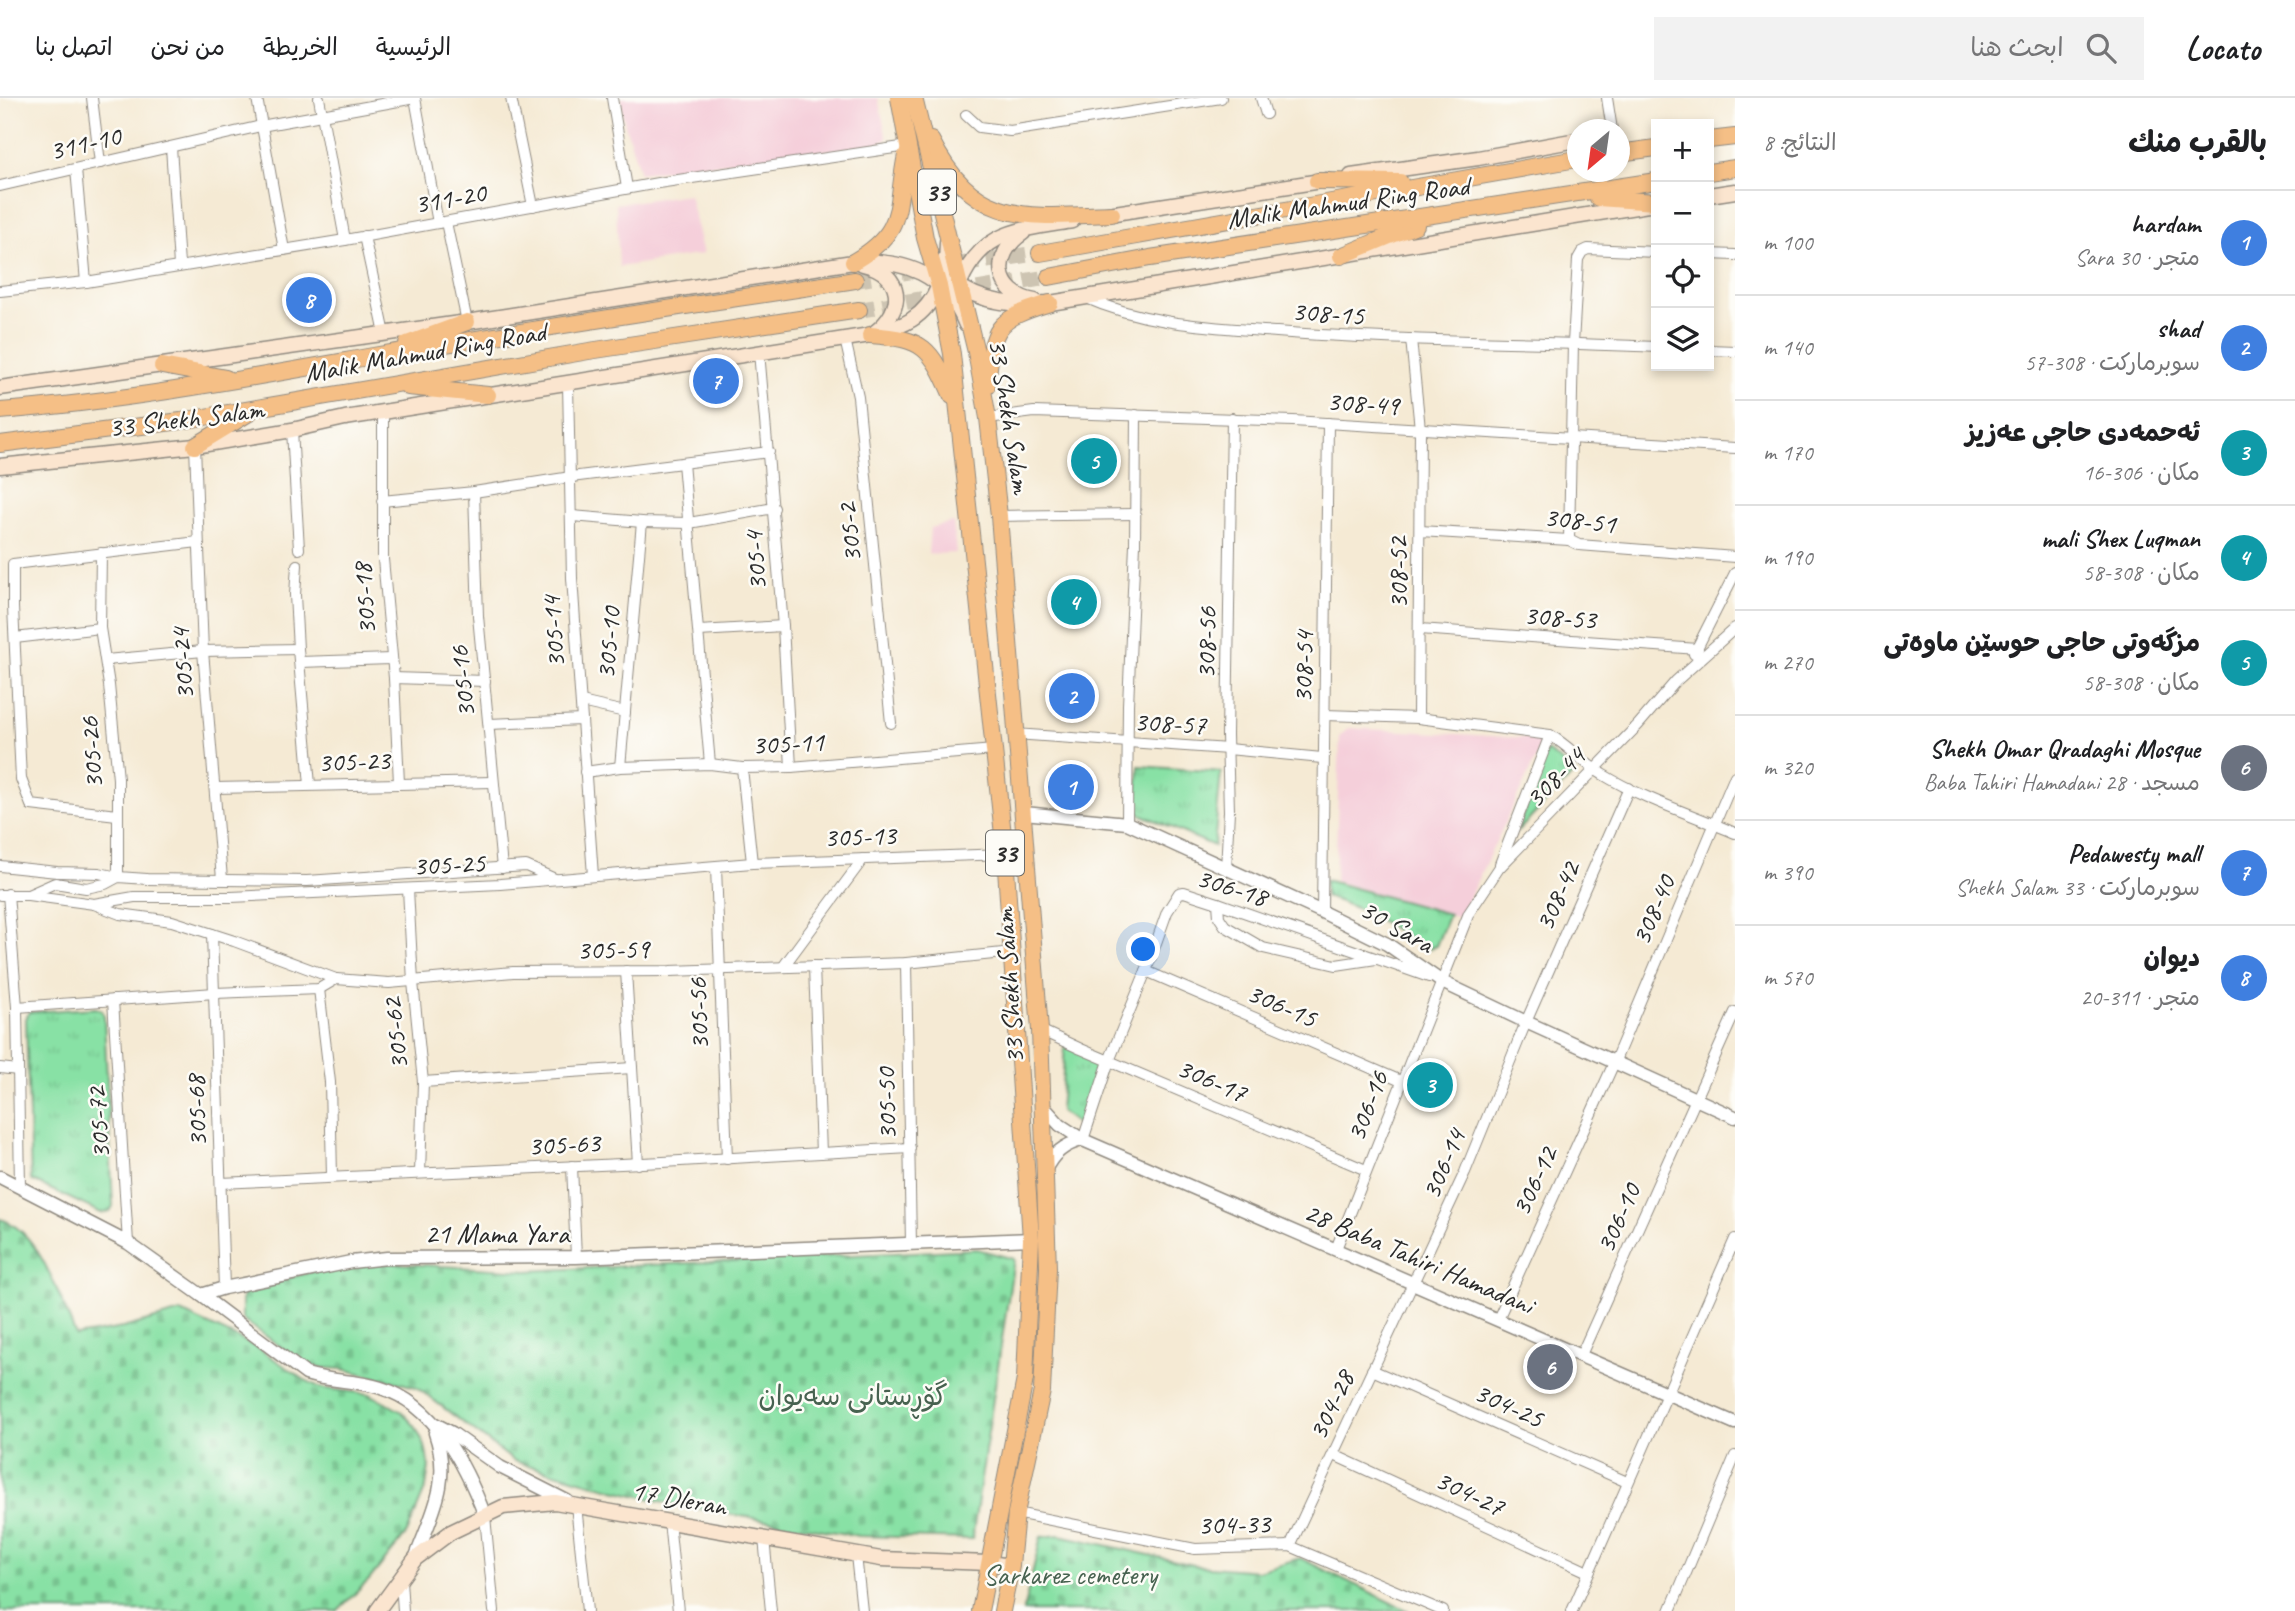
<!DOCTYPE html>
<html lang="ar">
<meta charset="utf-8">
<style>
body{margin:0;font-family:Caveat,"Playpen Sans Arabic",sans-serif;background:#f2f2f2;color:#202124;direction:rtl}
.controls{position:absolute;right:21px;top:21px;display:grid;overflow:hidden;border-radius:0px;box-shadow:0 4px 10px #0003}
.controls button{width:63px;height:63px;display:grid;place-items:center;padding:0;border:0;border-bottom:2px solid #e0e0e0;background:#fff;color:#202124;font:35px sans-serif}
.compass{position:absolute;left:1567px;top:21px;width:63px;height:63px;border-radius:50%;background:#fff;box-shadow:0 4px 10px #0003;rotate:209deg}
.you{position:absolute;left:1144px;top:852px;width:24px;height:24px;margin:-18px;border:5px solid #fff;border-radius:50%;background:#1a73e8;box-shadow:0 0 0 10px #1a73e833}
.badge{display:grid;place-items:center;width:46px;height:46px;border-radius:50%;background:#2563eb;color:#fff;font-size:23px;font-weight:700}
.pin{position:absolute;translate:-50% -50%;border:4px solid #fff;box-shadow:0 2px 7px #0006}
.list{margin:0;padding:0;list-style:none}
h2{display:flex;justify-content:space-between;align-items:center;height:91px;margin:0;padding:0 28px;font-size:30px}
h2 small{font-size:23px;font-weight:400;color:#757577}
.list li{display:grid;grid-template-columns:46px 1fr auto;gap:21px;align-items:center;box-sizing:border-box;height:105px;padding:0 28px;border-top:2px solid #e0e0e0}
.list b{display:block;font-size:26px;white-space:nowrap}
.list p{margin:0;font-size:23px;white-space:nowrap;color:#757577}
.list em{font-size:23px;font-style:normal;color:#757577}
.icon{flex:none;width:38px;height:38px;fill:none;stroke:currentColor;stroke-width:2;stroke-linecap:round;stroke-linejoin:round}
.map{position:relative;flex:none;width:1735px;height:1513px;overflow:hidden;direction:ltr}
header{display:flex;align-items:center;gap:42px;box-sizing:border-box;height:98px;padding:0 35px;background:#fff;border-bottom:2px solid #e0e0e0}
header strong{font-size:33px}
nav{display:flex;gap:38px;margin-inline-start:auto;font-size:24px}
.search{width:490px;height:63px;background:#f2f2f2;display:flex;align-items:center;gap:18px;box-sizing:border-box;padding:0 24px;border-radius:0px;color:#757577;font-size:26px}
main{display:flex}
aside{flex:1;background:#fff}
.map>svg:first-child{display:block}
</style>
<header>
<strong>Locato</strong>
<div class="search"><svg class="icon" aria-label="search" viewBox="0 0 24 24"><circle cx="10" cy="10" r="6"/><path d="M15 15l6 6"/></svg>ابحث هنا</div>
<nav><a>الرئيسية</a><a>الخريطة</a><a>من نحن</a><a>اتصل بنا</a></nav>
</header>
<main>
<aside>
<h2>بالقرب منك<small>النتائج: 8</small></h2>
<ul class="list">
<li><span class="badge" style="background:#3f7fe0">1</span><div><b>hardam</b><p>متجر · 30 Sara</p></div><em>100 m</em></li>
<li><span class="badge" style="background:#3f7fe0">2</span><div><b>shad</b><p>سوبرماركت · 308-57</p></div><em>140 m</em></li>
<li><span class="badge" style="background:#0f9aa8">3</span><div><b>ئەحمەدی حاجی عەزیز</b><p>مكان · 306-16</p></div><em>170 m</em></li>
<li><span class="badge" style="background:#0f9aa8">4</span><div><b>mali Shex Luqman</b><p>مكان · 308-58</p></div><em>190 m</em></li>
<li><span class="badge" style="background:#0f9aa8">5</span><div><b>مزگەوتی حاجی حوسێن ماوەتی</b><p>مكان · 308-58</p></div><em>270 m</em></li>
<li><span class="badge" style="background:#6b7280">6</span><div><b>Shekh Omar Qradaghi Mosque</b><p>مسجد · 28 Baba Tahiri Hamadani</p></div><em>320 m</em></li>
<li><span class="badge" style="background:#3f7fe0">7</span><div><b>Pedawesty mall</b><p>سوبرماركت · 33 Shekh Salam</p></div><em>390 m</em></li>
<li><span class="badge" style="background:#3f7fe0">8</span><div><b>دیوان</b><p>متجر · 311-20</p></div><em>570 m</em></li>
</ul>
</aside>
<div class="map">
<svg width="1735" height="1513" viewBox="0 0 1735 1513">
<defs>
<pattern id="cemetery-stones" width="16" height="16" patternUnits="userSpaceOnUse" patternTransform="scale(1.75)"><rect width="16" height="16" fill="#88e1a5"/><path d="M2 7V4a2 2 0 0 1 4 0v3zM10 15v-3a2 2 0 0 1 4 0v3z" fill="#76c18e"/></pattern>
<pattern id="park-tufts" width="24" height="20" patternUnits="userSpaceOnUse" patternTransform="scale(1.75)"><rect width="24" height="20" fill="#88e1a5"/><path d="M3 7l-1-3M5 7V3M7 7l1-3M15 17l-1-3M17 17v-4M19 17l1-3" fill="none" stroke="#76c18e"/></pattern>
</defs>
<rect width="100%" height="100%" fill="#fdfcf7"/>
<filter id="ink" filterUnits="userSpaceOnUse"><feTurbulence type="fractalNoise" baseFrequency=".0143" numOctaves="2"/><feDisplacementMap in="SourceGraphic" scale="14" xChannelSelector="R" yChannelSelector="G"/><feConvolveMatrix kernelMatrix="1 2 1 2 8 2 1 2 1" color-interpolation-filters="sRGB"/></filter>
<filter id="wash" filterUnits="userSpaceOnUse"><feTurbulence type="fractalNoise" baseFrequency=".00686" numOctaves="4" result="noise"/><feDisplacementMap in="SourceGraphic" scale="28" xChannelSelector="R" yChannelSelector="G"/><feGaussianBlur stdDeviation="1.57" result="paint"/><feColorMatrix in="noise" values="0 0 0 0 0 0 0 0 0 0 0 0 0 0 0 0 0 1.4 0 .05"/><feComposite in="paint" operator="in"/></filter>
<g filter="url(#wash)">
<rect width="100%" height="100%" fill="#f5ead4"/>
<g fill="#f5cfda">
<path d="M 620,0 L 878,0 L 887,41 L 876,47 L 640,75 L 625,27 Z"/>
<path d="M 689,96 L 703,156 L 619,169 L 616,106 Z"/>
<path d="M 953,424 L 956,455 L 928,456 L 930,430 Z"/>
<path d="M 1349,630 L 1545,641 L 1460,819 L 1335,783 L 1340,638 Z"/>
</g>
<g fill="url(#cemetery-stones)" stroke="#5a8668" stroke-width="2">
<path d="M 0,1121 C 39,1131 61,1203 76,1238 L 123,1230 L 181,1214 L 255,1248 L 305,1282 L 321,1290 L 370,1296 L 402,1314 L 415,1328 L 425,1348 L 429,1369 L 426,1389 L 407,1435 L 369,1482 L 337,1513 L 0,1513 Z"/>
<path d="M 977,1151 L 1014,1161 L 972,1441 L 859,1438 L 682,1408 L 614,1392 L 514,1363 L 416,1289 L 343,1271 L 309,1269 L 242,1221 L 242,1193 L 336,1167 L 371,1164 L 527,1173 Z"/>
<path d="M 1060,1437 L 1198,1468 L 1258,1473 L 1300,1460 L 1409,1513 L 1023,1513 L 1041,1439 Z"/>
</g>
<g fill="url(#park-tufts)" stroke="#5a8668" stroke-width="2">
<path d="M 1546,652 L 1575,674 L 1517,734 Z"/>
<path d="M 1139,668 L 1221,674 L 1214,748 L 1136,714 Z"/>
<path d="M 1325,782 L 1449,816 L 1436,848 L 1428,851 L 1366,814 L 1325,798 Z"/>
<path d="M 96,910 L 102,913 L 104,918 L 113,1108 L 110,1113 L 101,1115 L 31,1082 L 26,921 L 29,914 Z"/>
<path d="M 1065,948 L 1105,964 L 1082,1030 L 1060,1013 Z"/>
</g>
</g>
<g filter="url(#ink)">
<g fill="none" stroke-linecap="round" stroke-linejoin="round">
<g stroke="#cdc4b2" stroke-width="16" stroke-dasharray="16 8" stroke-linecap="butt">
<path d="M 963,166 L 1040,155"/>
<path d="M 855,182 L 920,172"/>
<path d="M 859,212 L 1049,179"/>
</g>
<defs>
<g id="minor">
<path d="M 92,0 L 100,65"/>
<path d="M 257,0 L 284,152"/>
<path d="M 319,0 L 345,142"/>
<path d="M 415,0 L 438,125"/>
<path d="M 511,0 L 533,108"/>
<path d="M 612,0 L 627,90"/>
<path d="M 1261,0 L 1266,16"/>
<path d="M 1607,0 L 1612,32"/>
<path d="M 966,17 L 979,29 L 1010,33 L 1221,0"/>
<path d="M 171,49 L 179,167"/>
<path d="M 76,71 L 86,184"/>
<path d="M 0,88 L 261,28 L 415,0"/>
<path d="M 446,124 L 467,224"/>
<path d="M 364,138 L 385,236"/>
<path d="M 1709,156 L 1735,157"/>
<path d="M 0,193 L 86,184 L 345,142 L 658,85 L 908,48"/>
<path d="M 1084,199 C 1146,227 1211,229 1277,234 C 1403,244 1530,243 1656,249"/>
<path d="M 845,241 L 858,299 L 891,625"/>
<path d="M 1411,241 L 1420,331 L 1418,620"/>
<path d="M 1709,252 L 1735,253"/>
<path d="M 759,254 L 783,528 L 791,669"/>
<path d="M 568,286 L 572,480 L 593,778"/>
<path d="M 383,314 L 383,461 L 394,580 L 399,685"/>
<path d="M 988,320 L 1034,314 L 1293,323 L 1735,350"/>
<path d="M 292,332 L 299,451"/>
<path d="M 195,348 L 203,553 L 222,781"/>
<path d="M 683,365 L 710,666"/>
<path d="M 474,394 L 478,518 L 502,770"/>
<path d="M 382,403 L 474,394 L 571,379 L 769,354"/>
<path d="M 572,418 L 642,424 L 689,425 L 774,410"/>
<path d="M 999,418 L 1135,416"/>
<path d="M 1420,433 L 1569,442 L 1579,447 L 1735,459"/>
<path d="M 1569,442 L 1573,245 L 1578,161 L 1582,154 L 1588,151 L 1656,154"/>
<path d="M 297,467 L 295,497 L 298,551 L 310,687"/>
<path d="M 1420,531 L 1698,551"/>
<path d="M 699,533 L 783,528"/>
<path d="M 15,540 L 100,530"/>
<path d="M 1694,556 L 1735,475"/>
<path d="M 106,562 L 203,553 L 298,551"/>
<path d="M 300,564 L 391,561"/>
<path d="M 394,580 L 485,583"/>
<path d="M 581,604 L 625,614"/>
<path d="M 1325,617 L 1418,620 L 1550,637 C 1569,648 1583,665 1602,676 C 1643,701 1691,716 1735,735"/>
<path d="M 489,626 L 582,622"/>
<path d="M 1015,636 L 1228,651 L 1322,660"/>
<path d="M 620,669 L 642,424"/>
<path d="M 742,670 L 752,765"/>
<path d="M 585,674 L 620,669 L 710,666 L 742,670 L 791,669 L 994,652"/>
<path d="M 215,690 L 493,684"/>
<path d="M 117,717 L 31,707 L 21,681 L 13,509 L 13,466 L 198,444"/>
<path d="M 1127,725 L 1128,607 L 1135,446 L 1136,317"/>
<path d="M 1500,766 L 1550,637"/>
<path d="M 0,768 L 57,774 L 99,775 L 118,779 L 118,681 L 109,587 L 100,530 L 101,455"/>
<path d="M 716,769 L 727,1061"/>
<path d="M 1226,771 L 1229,713 L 1227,637 L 1232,320"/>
<path d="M 408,791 L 413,884 L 423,984 L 420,1075"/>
<path d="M 8,796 L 17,909 L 20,1088"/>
<path d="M 0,797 L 28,797 L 94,806 L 120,816 L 172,823 L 234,843 L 336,881"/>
<path d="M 28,797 L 55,785 L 86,790 L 105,786 L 118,779 L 147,781 L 307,783 L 526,768 L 555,781"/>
<path d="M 1218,805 L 1219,819 L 1225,828 L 1263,850 L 1336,867 L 1376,861"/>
<path d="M 94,806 L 134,799 L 231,799 L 500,786 L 752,765 L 1005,756"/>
<path d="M 1322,814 L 1328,325"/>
<path d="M 212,836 L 224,1190"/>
<path d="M 906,865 L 911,1146"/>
<path d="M 814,868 L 821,1055"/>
<path d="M 783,869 L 863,761"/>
<path d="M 626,873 L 638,1066"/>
<path d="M 1146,873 L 1401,983"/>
<path d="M 319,891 L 330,984 L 332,1079"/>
<path d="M 113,902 L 128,1145"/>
<path d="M 17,909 L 215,895 L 319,891 L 336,881 L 389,885 L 513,874 L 670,873 L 906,865 L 1013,854"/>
<path d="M 1040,932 L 1081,951 L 1366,1072"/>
<path d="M 0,970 L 18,972"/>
<path d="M 423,984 L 632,970"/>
<path d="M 1083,1042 L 1109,963 L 1146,873 L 1167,814 L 1179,795 L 1184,794 L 1218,805 L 1429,879"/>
<path d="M 572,1068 L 576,1159"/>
<path d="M 221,1085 L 663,1064 L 910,1050"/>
<path d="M 1336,1151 L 1469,815 L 1499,770 L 1638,627 L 1676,583 L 1735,530"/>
<path d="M 1498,1221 L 1614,965 L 1735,678"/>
<path d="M 1581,1257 L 1735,914"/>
<path d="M 1372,1272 L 1627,1384"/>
<path d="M 1334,1357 L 1588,1474"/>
<path d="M 576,1407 L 587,1513"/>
<path d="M 1016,1415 L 1195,1451 L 1290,1448 L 1443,1513"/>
<path d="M 485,1418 L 494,1513"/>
<path d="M 669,1423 L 678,1513"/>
<path d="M 764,1440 L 771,1513"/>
<path d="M 1290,1448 L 1465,1074 L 1526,924 L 1629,690"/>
<path d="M 856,1457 L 862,1513"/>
<path d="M 401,1482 L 403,1513"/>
<path d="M 1572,1513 L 1735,1141"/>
<path d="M 1670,1513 L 1735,1358"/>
</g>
<g id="tertiary">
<path d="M 1024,715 L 1127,725 L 1322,814 L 1387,846 L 1442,884 L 1526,924 L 1735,1019"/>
<path d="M 1042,1007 L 1060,1027 L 1083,1042 L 1735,1325"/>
<path d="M 1045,1073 C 1052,1056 1064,1046 1083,1042"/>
<path d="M 0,1079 L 128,1145 L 201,1197 L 224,1190 L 351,1164 L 387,1160 L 576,1159 L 1031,1141"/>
<path d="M 201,1197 L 306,1276 C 331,1284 357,1282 381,1290 C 435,1306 466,1368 485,1418"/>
<path d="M 435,1326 L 452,1335 L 500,1369 L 567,1403"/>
<path d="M 415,1461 C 432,1415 452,1384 435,1335"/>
</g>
<g id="secondary">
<path d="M 1351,78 L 1478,60 L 1577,42"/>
<path d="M 1709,97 L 1735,93"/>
<path d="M 1102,117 L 1327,82"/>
<path d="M 1023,135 C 990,157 995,196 1035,203"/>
<path d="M 863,166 C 904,176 906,211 874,235"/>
<path d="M 954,184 C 983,207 1016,207 1050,205 L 1648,107"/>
<path d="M 957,192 C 979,133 1016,132 1072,123"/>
<path d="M 0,290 L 467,224 L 853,164 C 904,161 946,175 966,227"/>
<path d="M 0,368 L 195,348 L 292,332 L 345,320 L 870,237 C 884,233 899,230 911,222 C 937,206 947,173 947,144"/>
<path d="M 377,1513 L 415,1461 L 451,1434 L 503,1409 L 555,1404 L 881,1461 L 989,1465 L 1011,1468"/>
</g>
<g id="primary">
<path d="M 899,0 L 925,140 L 939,188 L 952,256 L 1005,756 L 1031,1141 L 1025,1281 L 980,1513"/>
<path d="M 914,0 L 976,254 L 988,320 L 999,418 L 1040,932 L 1048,1170 L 1042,1293 L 1016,1415 L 1011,1468 L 1002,1513"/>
<path d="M 931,42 C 975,129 1027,119 1112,116"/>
<path d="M 853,164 C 907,133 895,110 906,57"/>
<path d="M 870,237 C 925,241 930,249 952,298"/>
<path d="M 987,288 C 993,231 992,222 1050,205"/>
</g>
<g id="trunk">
<path d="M 1709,42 L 1735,39"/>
<path d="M 1619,55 L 1656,50"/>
<path d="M 1709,74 L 1735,70"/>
<path d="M 1317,83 L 1400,84"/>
<path d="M 1598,100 L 1656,104"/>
<path d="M 1040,155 C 1219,125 1398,91 1577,61"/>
<path d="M 1341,158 L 1416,127"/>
<path d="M 1049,179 L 1150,160 L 1656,83"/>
<path d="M 407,246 L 467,224"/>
<path d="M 162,268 L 226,280"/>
<path d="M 408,289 L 488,297"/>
<path d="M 0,313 C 126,303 249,280 373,258 C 533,231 694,207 855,182"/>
<path d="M 0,346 L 181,323 L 589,253 L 859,212"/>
<path d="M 195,348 L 249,315"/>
</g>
</defs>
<use href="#minor" stroke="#908a80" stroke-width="12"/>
<use href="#tertiary" stroke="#908a80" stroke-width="15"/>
<use href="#secondary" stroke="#908a80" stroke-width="17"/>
<use href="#primary" stroke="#908a80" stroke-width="18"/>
<use href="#trunk" stroke="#908a80" stroke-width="18"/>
<use href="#minor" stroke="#fff" stroke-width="10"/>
<use href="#tertiary" stroke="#fff" stroke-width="12"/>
<use href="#secondary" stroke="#fbe5cf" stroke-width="14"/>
<use href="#primary" stroke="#f5bf86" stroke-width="16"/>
<use href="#trunk" stroke="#f5bf86" stroke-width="16"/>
</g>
</g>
<g text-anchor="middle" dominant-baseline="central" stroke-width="5" stroke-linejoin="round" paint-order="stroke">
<g fill="#fdfcf7" stroke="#6a6a68" stroke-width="2">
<rect x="918" y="71.5" width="38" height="45" rx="5"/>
<rect x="986" y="732.5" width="38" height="45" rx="5"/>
</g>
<g font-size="26" font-weight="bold" fill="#2b2b2b">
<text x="937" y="94">33</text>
<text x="1005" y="755">33</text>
</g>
<g font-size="28" fill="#2b2b2b" stroke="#fdfcf7">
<text transform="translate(85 45) rotate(-13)">311-10</text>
<text transform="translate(450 100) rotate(-10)">311-20</text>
<text transform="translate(1348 104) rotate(-8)">Malik Mahmud Ring Road</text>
<text transform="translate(1328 215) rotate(4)">308-15</text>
<text transform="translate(425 254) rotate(-10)">Malik Mahmud Ring Road</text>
<text transform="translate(1363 305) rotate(4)">308-49</text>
<text transform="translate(1010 318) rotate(81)">33 Shekh Salam</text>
<text transform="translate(186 320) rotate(-7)">33 Shekh Salam</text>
<text transform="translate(1580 422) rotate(6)">308-51</text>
<text transform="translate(849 435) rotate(-96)">305-2</text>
<text transform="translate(755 463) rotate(-94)">305-4</text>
<text transform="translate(1397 475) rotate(-90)">308-52</text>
<text transform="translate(364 501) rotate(-94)">305-18</text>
<text transform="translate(1560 519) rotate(4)">308-53</text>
<text transform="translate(553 534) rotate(-94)">305-14</text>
<text transform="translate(608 545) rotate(-85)">305-10</text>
<text transform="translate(1206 545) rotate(-89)">308-56</text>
<text transform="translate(182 566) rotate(-94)">305-24</text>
<text transform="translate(1303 569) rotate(-89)">308-54</text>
<text transform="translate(462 584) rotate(-96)">305-16</text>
<text transform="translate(1170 625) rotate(3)">308-57</text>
<text transform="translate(788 645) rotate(-3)">305-11</text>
<text transform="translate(91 655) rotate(-94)">305-26</text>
<text transform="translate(354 663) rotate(-2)">305-23</text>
<text transform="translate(1555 679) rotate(-46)">308-44</text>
<text transform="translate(860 738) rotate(-2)">305-13</text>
<text transform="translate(449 766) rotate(-3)">305-25</text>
<text transform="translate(1232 789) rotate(17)">306-18</text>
<text transform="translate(1557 798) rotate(-66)">308-42</text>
<text transform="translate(1653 812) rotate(-67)">308-40</text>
<text transform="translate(1397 828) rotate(30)">30 Sara</text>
<text transform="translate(613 851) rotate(-1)">305-59</text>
<text transform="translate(1009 888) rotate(-94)">33 Shekh Salam</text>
<text transform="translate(1282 907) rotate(23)">306-15</text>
<text transform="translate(698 916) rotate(-92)">305-56</text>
<text transform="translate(395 936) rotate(-96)">305-62</text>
<text transform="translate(1212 982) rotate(23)">306-17</text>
<text transform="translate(886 1006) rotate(-91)">305-50</text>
<text transform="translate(1367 1008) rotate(-69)">306-16</text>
<text transform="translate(196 1013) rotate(-92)">305-68</text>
<text transform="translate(98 1025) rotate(-94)">305-72</text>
<text transform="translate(564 1046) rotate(-3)">305-63</text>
<text transform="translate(1443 1066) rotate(-67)">306-14</text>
<text transform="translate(1534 1083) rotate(-65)">306-12</text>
<text transform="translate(1618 1120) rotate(-66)">306-10</text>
<text x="497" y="1135">21 Mama Yara</text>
<text transform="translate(1419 1160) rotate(23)">28 Baba Tahiri Hamadani</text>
<text transform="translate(1331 1307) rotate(-65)">304-28</text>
<text transform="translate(1509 1307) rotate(24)">304-25</text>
<text transform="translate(1470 1395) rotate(25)">304-27</text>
<text transform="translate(679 1400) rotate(10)">17 Dleran</text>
<text transform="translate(1234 1426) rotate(-1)">304-33</text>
</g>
<g font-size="28" fill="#476250" stroke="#fdfcf7">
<text x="853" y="1297">گۆڕستانی سەیوان</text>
<text x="1070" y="1476">Sarkarez cemetery</text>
</g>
</g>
</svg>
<div class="controls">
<button>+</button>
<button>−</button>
<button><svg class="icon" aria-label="locate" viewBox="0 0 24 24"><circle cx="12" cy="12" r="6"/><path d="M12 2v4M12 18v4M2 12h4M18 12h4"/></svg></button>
<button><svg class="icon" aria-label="layers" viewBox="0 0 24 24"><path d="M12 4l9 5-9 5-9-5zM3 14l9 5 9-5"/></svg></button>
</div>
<svg class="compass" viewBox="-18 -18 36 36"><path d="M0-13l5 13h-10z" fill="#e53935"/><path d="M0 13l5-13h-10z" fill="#757577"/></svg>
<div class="you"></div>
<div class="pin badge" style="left:1071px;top:689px;background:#3f7fe0">1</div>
<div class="pin badge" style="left:1072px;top:598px;background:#3f7fe0">2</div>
<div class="pin badge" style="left:1430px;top:987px;background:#0f9aa8">3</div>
<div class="pin badge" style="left:1074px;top:504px;background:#0f9aa8">4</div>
<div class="pin badge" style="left:1094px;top:363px;background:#0f9aa8">5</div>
<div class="pin badge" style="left:1550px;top:1269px;background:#6b7280">6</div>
<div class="pin badge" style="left:716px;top:283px;background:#3f7fe0">7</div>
<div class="pin badge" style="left:309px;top:202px;background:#3f7fe0">8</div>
</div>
</main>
